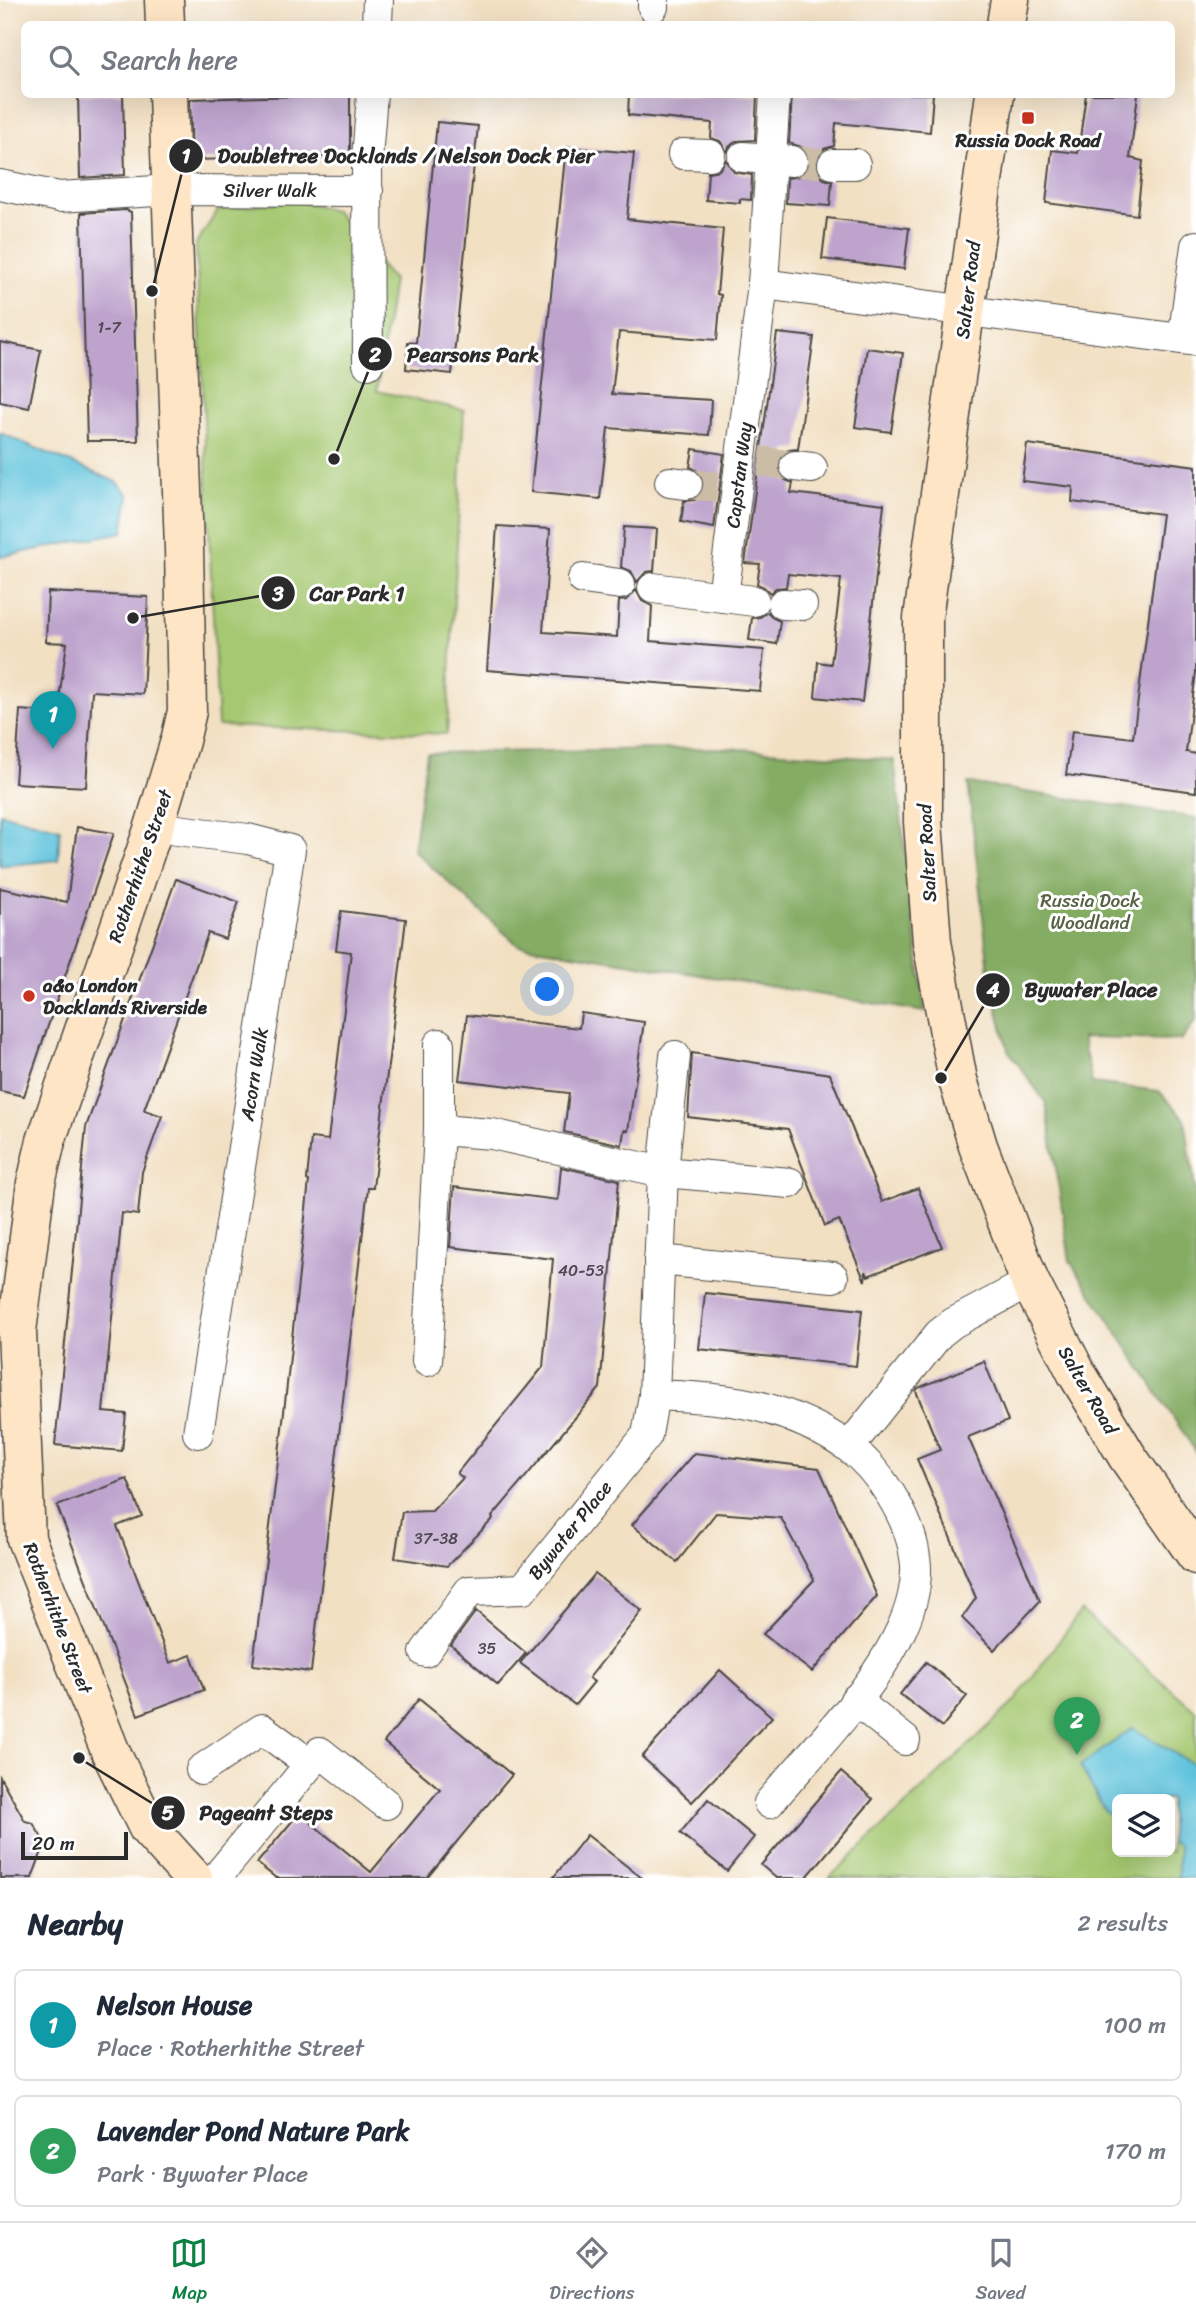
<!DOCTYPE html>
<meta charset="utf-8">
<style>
body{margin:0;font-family:Sriracha,sans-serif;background:#f2f2f3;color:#1f2937}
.controls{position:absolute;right:21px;bottom:21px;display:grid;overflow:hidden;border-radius:10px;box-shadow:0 7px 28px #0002}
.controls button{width:63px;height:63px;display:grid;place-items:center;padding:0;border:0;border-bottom:2px solid #e0e1e3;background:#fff;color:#1f2937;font:35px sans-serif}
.scale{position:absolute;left:21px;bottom:18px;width:107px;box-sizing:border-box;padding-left:7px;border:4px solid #2b2b2b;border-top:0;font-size:19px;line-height:24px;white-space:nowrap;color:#2b2b2b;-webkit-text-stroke:5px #fff;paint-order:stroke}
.you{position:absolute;left:548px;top:990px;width:24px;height:24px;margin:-18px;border:5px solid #fff;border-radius:50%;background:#1a73e8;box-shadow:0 0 0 10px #1a73e833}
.badge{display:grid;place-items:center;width:46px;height:46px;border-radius:50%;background:#0b8043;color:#fff;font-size:23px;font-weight:700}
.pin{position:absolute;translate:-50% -58px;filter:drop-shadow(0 2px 4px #0008)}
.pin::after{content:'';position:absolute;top:37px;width:24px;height:21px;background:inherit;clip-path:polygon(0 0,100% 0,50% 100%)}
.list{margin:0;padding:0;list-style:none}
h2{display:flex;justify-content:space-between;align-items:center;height:91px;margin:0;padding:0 28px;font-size:30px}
h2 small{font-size:23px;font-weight:400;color:#747a83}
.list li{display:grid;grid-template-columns:46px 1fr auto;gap:21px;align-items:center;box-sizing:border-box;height:112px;margin:0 14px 14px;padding:0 14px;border:2px solid #e0e1e3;border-radius:10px}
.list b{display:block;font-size:26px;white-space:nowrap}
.list p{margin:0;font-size:23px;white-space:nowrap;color:#747a83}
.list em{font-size:23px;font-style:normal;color:#747a83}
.icon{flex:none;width:38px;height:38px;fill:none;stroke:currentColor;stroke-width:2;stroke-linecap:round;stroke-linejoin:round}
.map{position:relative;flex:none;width:1196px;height:1878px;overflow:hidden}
.search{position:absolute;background:#fff;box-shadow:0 7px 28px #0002;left:21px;right:21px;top:21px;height:77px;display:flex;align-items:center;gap:18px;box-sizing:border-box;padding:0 24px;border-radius:10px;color:#747a83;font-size:26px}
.sheet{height:343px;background:#fff}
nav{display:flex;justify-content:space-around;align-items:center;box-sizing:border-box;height:98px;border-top:2px solid #e0e1e3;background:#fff;font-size:19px;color:#747a83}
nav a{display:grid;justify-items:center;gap:4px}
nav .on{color:#0b8043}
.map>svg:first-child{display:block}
</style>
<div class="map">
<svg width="1196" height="1878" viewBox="0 0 1196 1878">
<rect width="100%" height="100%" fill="#fff"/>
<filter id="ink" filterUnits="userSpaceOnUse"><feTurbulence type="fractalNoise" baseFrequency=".0143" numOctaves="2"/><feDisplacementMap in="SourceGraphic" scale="14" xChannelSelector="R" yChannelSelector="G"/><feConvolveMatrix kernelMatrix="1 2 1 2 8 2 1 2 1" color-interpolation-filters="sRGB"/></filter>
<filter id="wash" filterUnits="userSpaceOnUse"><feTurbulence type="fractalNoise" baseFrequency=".00686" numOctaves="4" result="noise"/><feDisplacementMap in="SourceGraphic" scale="28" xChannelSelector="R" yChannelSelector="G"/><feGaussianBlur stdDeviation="1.57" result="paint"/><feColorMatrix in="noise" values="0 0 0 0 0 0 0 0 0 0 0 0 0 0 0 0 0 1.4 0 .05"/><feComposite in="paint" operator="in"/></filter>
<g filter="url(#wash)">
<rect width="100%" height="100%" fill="#f2e0c3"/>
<g fill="#a5c871" stroke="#687a4e" stroke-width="2" fill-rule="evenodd">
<path d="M 295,200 L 335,211 L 393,280 L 377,391 L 464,410 L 447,734 L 218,726 L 196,244 L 218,210 Z"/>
<path d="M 1081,1611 L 1196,1711 L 1196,1878 L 829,1878 L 1014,1702 ZM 1117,1799 L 1170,1799 L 1170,1852 L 1117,1852 Z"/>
</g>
<g fill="#84ac63" stroke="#586c47" stroke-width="2">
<path d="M 725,748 L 894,760 L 925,1012 L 518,945 L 413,850 L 427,753 Z"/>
<path d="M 968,783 L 1196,818 L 1196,1020 L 1182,1040 L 1082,1038 L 1092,1083 L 1159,1091 L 1185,1119 L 1196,1195 L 1196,1452 L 1070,1261 L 1046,1103 L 1008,1050 L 990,980 Z"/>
</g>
<g fill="#5ec3dc" stroke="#447784" stroke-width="2">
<path d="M 0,433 L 117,482 L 129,495 L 123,532 L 0,557 Z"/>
<path d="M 0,813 L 60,829 L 58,860 L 0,866 Z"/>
<path d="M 1133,1728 L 1196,1766 L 1196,1878 L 1178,1878 L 1178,1846 L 1170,1842 L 1170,1799 L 1117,1799 L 1117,1818 L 1106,1813 L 1080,1766 Z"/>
</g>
<g id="blocks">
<g fill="#bea4cd">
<path d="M 78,94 L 123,94 L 125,175 L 80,178 Z"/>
<path d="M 302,94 L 350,94 L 350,156 L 192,160 L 190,99 L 302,96 Z"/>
<path d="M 629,94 L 757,94 L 755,140 L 736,141 L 729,147 L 727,152 L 720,141 L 711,138 L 712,123 L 628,115 Z"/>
<path d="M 792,94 L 933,94 L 930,132 L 836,123 L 834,146 L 824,149 L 818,155 L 816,163 L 818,173 L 824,179 L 832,181 L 830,206 L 786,203 L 787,178 L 800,176 L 807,170 L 809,162 L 807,153 L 802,147 L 789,143 Z"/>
<path d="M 1086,94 L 1138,94 L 1130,158 L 1143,161 L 1137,215 L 1046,203 L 1052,150 L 1078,153 Z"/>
<path d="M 437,122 L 478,126 L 452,374 L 406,369 L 408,342 L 416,343 Z"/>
<path d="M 566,147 L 634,153 L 627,219 L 723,229 L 717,294 L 721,295 L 717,340 L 619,332 L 612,394 L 711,400 L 709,435 L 608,428 L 600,499 L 531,492 Z"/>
<path d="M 726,160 L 734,172 L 752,175 L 751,200 L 740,199 L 740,203 L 706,200 L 708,172 L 719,170 Z"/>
<path d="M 126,210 L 131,212 L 138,441 L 87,441 L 81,213 Z"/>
<path d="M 827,218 L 909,228 L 904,269 L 822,259 Z"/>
<path d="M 777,333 L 814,337 L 798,449 L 788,450 L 781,455 L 778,463 L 779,474 L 785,480 L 793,483 L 791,493 L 884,504 L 862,702 L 815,697 L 818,662 L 831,664 L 841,579 L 788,574 L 786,587 L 776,588 L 770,593 L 764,587 L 757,584 L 760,564 L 745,563 Z"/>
<path d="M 0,342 L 41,350 L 29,408 L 0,402 Z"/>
<path d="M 867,348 L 903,353 L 891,432 L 855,427 Z"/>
<path d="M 1027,444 L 1196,466 L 1196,672 L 1186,752 L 1196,754 L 1196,792 L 1066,775 L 1072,731 L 1133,738 L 1162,514 L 1072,502 L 1073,487 L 1022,481 Z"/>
<path d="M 693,449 L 724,454 L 714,528 L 681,522 L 684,501 L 695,500 L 701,495 L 704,487 L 703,476 L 697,470 L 690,467 Z"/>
<path d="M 497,526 L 550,529 L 543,632 L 617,637 L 619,601 L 627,600 L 636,590 L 642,601 L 652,606 L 650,641 L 764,650 L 760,691 L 487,670 Z"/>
<path d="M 624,527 L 657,529 L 654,571 L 646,572 L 637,582 L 631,571 L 621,567 Z"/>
<path d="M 48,592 L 148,597 L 143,694 L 92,691 L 86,787 L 15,783 L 20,710 L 57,713 L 67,643 L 46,642 Z"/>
<path d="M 768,612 L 773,618 L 780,621 L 777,644 L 749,640 L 752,618 L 760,617 Z"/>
<path d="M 77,827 L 114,833 L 24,1096 L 0,1091 L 0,888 L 67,902 Z"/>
<path d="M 176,879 L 239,902 L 225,939 L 208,933 L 144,1110 L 162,1116 L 142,1172 L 138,1215 L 122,1213 L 103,1412 L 126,1414 L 122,1451 L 55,1445 L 86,1127 Z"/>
<path d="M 341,911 L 406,919 L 373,1188 L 368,1188 L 311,1672 L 253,1665 L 284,1412 L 309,1181 L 307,1180 L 311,1138 L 328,1140 L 351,952 L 336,950 Z"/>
<path d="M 581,1013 L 644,1022 L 628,1131 L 624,1130 L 622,1145 L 564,1132 L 569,1093 L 459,1080 L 467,1015 L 579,1028 Z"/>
<path d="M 692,1053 L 830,1074 L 882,1202 L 918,1188 L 942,1247 L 868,1276 L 866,1271 L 865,1281 L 839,1220 L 825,1226 L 788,1129 L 688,1117 Z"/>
<path d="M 561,1167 L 619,1180 L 600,1388 L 492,1517 L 493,1519 L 447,1566 L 395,1558 L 402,1512 L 432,1511 L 463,1478 L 457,1473 L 543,1367 L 553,1259 L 450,1247 L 454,1187 L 558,1200 Z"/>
<path d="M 705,1293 L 862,1310 L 856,1366 L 699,1349 Z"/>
<path d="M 984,1361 L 1008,1421 L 968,1437 L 1040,1601 L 994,1650 L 962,1618 L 976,1598 L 917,1459 L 940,1450 L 916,1391 L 918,1388 Z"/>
<path d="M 694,1453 L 819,1468 L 877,1596 L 812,1672 L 763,1634 L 814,1580 L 781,1518 L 716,1513 L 677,1562 L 632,1525 Z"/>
<path d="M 127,1479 L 142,1516 L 117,1526 L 170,1663 L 191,1655 L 204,1690 L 138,1715 L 57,1506 Z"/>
<path d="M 595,1574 L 642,1611 L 589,1678 L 594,1682 L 575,1705 L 520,1663 Z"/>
<path d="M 476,1611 L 526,1653 L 498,1685 L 451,1645 Z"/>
<path d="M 926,1662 L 967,1696 L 942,1727 L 900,1694 Z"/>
<path d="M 720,1670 L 772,1717 L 692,1802 L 642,1757 Z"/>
<path d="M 419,1699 L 512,1775 L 427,1878 L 276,1878 L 257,1863 L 299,1813 L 371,1872 L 440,1789 L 384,1742 Z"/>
<path d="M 841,1772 L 873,1799 L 806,1878 L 776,1878 L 761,1865 Z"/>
<path d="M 0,1777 L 25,1821 L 33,1823 L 45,1843 L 32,1878 L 0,1878 Z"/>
<path d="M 708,1799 L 754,1837 L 727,1871 L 680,1833 Z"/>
<path d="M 587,1835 L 642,1878 L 553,1878 Z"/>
</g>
</g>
</g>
<g filter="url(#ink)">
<use href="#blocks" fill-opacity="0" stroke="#494642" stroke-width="2"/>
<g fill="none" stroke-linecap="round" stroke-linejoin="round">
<g stroke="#cabca5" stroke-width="30" stroke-dasharray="30 15" stroke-linecap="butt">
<path d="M 792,161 L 833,164"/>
<path d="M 759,461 L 795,466"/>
<path d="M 687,484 L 718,487"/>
</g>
<defs>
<g id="street">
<path d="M 653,7 L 653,0"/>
<path d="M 377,24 L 378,0"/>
<path d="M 683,154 L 710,155"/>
<path d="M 743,157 L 792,161"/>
<path d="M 833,164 L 855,164"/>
<path d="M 0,185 L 59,197 L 172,190 L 368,191"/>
<path d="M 763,284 L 1196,341"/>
<path d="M 1183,339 L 1196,246"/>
<path d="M 368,364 L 367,159 L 372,94"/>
<path d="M 795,466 L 812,468"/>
<path d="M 670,482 L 687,484"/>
<path d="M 583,579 L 620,584"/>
<path d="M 653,588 L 723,597 L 763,284 L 775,94"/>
<path d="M 723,597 L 754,601"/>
<path d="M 783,604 L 802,605"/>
<path d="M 154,827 L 248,839 L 290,850 L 198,1433"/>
<path d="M 439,1130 L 439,1044"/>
<path d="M 659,1260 L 833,1277"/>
<path d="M 427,1361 L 439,1130 L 492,1134 L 663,1172 L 790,1183"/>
<path d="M 654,1395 L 663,1172 L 675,1056"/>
<path d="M 849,1447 L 939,1334 L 953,1323 L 1030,1282"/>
<path d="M 425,1652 L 469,1591 L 523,1589 L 647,1435 L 654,1395 C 691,1397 729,1398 765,1408 C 794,1416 822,1429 847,1446 C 879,1469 910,1518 915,1557 C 919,1580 911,1609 901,1630 C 873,1691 813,1751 769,1803"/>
<path d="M 855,1700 L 905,1740"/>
<path d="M 201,1770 L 262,1729 L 310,1764"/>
<path d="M 216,1878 L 320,1752 L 386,1804"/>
</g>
<g id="secondary">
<path d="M 164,0 L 165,24"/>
<path d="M 1006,24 L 1010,0"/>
<path d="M 168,94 L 184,548 L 187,711 L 180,741 L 154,827 L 46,1141 L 36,1183 L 17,1331 L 26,1539 L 111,1753 L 148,1828 L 193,1878"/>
<path d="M 995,94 L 923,618 L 923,822 L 932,942 L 958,1080 L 978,1146 L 1030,1282 L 1076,1372 L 1127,1456 L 1196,1555"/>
</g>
</defs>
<use href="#street" stroke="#494642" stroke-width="32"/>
<use href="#secondary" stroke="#494642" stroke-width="41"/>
<use href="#street" stroke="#fff" stroke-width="30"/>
<use href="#secondary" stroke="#fee5c5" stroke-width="38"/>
</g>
</g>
<g fill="#c8321e" stroke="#fff" stroke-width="2.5">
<rect x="1021" y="111" width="14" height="14" rx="3.5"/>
<circle cx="29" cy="996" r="7"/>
</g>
<g text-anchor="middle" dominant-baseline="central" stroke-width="6" stroke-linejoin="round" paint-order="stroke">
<g font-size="16" fill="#504954">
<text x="109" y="327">1-7</text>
<text x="581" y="1270">40-53</text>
<text x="436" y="1538">37-38</text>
<text x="487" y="1648">35</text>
</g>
<g font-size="19" font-weight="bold" fill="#2b2b2b" stroke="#fff">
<text x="1028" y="140">Russia Dock Road</text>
<text x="43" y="985" text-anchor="start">a&amp;o London<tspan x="43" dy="22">Docklands Riverside</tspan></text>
</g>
<g font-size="19" fill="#2b2b2b" stroke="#fff">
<text x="270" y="190">Silver Walk</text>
<text transform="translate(968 290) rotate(-83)">Salter Road</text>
<text transform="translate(739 475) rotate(-83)">Capstan Way</text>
<text transform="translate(927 853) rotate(-93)">Salter Road</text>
<text transform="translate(140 866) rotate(-71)">Rotherhithe Street</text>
<text transform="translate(254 1074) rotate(-81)">Acorn Walk</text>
<text transform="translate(1088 1390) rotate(60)">Salter Road</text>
<text transform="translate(570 1530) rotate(-51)">Bywater Place</text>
<text transform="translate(58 1618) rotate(69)">Rotherhithe Street</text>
</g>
<g font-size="19" fill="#566244" stroke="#fff">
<text x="1090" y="900">Russia Dock<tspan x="1090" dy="22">Woodland</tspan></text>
</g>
</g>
<path fill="none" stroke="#2b2b2b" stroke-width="2.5" d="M152 291L186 156M334 459L375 354M133 618L278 593M941 1078L993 990M79 1758L168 1813"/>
<g fill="#2b2b2b" stroke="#fff" stroke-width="2.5">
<circle cx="152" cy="291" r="7"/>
<circle cx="334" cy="459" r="7"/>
<circle cx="133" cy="618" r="7"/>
<circle cx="941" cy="1078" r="7"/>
<circle cx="79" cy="1758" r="7"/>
<circle cx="186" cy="156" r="18"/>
<circle cx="375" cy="354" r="18"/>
<circle cx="278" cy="593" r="18"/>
<circle cx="993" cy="990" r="18"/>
<circle cx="168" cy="1813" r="18"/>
</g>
<g font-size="21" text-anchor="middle" font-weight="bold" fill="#fff">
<text x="186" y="163">1</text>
<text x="375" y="362">2</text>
<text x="278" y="601">3</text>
<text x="993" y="997">4</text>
<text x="168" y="1820">5</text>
</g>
<g font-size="21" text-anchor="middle" font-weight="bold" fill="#2b2b2b" stroke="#fff" stroke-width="6" stroke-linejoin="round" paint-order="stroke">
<text x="406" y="163">Doubletree Docklands / Nelson Dock Pier</text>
<text x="473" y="362">Pearsons Park</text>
<text x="357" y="601">Car Park 1</text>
<text x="1091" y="997">Bywater Place</text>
<text x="266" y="1820">Pageant Steps</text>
</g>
</svg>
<div class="controls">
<button><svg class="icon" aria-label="layers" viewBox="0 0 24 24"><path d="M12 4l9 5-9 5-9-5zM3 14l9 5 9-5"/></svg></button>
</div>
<div class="scale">20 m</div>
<div class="you"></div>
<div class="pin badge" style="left:53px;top:749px;background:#0f9aa8">1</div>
<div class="pin badge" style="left:1077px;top:1755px;background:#2e9e5b">2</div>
<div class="search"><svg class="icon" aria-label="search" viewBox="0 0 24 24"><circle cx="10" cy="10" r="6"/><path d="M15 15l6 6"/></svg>Search here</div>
</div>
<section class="sheet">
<h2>Nearby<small>2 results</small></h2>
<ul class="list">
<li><span class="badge" style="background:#0f9aa8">1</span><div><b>Nelson House</b><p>Place · Rotherhithe Street</p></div><em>100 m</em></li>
<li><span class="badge" style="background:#2e9e5b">2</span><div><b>Lavender Pond Nature Park</b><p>Park · Bywater Place</p></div><em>170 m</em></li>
</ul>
</section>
<nav>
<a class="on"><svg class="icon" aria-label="map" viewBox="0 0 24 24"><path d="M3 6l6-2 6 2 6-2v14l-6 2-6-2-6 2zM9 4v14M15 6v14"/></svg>Map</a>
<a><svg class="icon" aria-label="directions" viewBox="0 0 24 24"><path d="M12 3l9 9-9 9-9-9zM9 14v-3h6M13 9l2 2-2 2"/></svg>Directions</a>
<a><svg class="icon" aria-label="saved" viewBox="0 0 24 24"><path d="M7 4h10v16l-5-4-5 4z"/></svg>Saved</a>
</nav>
